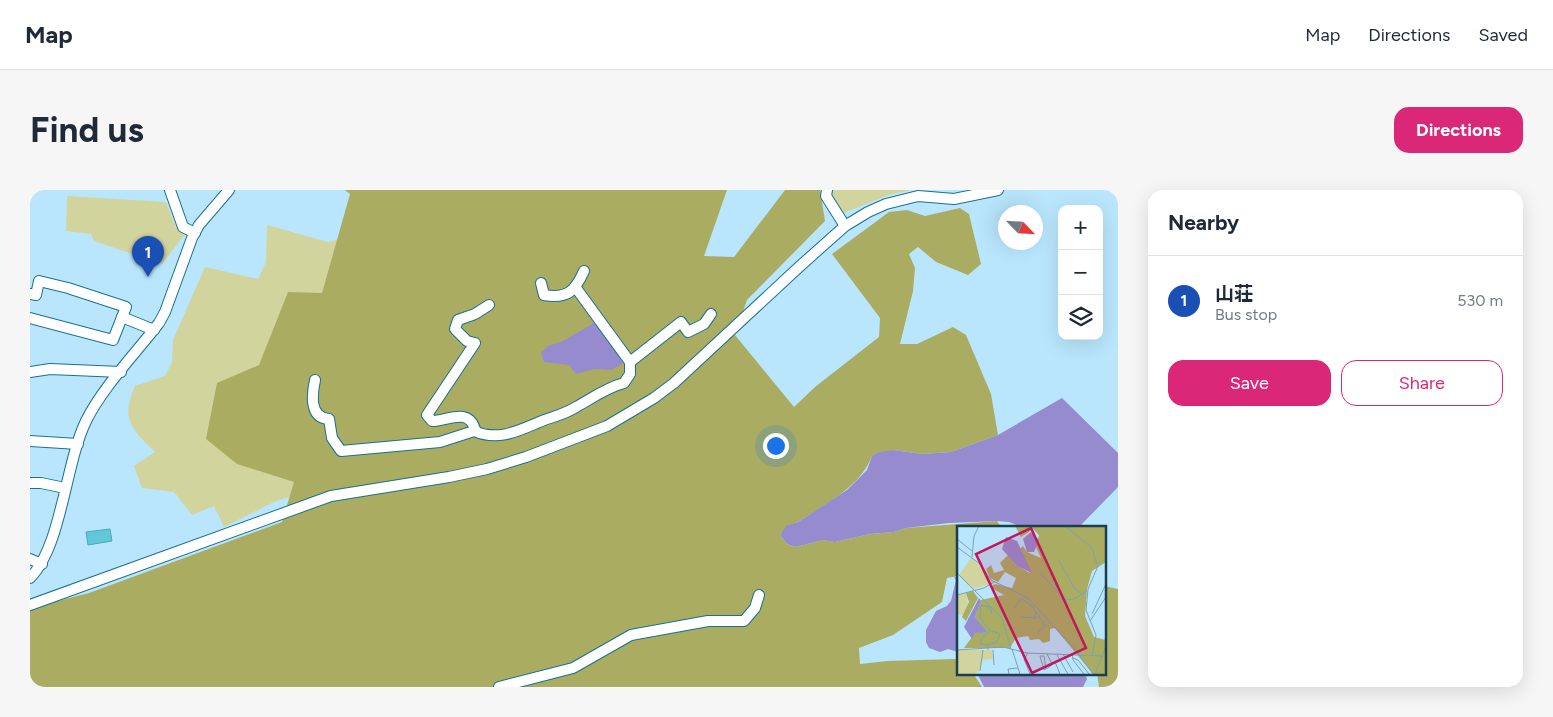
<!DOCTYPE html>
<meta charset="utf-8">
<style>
body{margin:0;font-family:Figtree,"Noto Sans JP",sans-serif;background:#f6f6f7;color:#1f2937}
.controls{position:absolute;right:15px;top:15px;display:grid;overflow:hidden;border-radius:10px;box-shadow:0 5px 20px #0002}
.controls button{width:45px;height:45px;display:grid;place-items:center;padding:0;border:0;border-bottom:1px solid #e0e1e3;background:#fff;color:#1f2937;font:25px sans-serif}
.compass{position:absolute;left:968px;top:15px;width:45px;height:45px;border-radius:50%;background:#fff;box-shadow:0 5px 20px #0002;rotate:115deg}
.you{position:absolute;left:745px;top:255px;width:18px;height:18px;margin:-12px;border:4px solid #fff;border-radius:50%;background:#1a73e8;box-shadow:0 0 0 8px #1a73e833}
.badge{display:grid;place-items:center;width:32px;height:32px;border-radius:50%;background:#db2777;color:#fff;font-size:16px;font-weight:700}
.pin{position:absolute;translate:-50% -41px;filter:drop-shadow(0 1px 2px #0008)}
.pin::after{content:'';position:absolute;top:26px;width:18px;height:15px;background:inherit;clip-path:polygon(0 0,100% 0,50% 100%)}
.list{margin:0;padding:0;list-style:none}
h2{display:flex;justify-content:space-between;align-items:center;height:65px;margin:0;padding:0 20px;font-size:21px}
h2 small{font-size:16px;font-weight:400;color:#747a83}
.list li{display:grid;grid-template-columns:32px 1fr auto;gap:15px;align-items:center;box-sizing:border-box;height:90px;padding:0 20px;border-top:1px solid #e0e1e3}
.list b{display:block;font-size:19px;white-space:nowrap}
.list p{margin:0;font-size:16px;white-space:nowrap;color:#747a83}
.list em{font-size:16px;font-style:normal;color:#747a83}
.actions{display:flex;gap:10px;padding:15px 20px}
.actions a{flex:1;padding:11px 0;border:1px solid #db2777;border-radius:15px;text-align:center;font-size:18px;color:#db2777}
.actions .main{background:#db2777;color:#fff}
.icon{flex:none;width:28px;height:28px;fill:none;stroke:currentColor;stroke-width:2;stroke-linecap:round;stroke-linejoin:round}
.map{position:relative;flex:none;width:1088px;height:497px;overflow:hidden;border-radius:15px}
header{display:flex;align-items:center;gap:30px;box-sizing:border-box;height:70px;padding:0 25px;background:#fff;border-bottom:1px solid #e0e1e3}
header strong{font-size:24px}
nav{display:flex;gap:28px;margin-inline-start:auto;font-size:18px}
.intro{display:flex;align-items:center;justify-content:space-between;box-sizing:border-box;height:120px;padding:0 30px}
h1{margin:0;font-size:35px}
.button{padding:12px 22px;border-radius:15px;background:#db2777;color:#fff;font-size:18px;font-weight:700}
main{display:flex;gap:30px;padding:0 30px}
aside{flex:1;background:#fff;border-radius:15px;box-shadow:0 5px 20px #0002}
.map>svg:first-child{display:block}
</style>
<header>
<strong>Map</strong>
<nav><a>Map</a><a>Directions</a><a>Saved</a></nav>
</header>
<div class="intro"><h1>Find us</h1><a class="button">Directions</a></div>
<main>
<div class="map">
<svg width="1088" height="497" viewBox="0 0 1088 497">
<rect width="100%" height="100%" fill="#b9e6fd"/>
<g fill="#d1d49d">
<path d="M 802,0 L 881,0 L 858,5 L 814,23 L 802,4 Z"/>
<path d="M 37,6 L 136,12 L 146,37 L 156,43 L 132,74 L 64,51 L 61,44 L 36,41 Z"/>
<path d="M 237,35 L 298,52 L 323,46 L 310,292 L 246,311 L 194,337 L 184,316 L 162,325 L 144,302 L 112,298 L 104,276 L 125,262 C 102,239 90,230 105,196 L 135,186 L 142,172 L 143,150 L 175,77 L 228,89 L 236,72 Z"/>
</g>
<g fill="#aaad61">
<path d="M 315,0 L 697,0 L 674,66 L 704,67 L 755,0 L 790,0 L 795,31 L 717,110 L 705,145 L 764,217 L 785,197 L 849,147 L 850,128 L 802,64 L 859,22 L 877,20 L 895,26 L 930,18 L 939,24 L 951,74 L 938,85 L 906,72 L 888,57 L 879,64 L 885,78 L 883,101 L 870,154 L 887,154 L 923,137 L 936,145 L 961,204 L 968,245 L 921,262 L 892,264 L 863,260 L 842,266 C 830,297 798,312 771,330 C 763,335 756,336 750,345 L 757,354 L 766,357 L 793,350 L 805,352 L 840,344 L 864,342 L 876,338 L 967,331 L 971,337 L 928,337 L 928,386 L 917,388 L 912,412 L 863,445 L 829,458 L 830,474 L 857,471 L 925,469 L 928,471 L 928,483 L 943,483 L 952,497 L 0,497 L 0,418 L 59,403 L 252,332 L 264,292 L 207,274 L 176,249 L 187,193 L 229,175 L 258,102 L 292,103 L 320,4 Z"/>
<path d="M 1074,396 L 1088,399 L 1088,497 L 1069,497 L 1067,483 L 1074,483 Z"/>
</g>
<g fill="#958bce">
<path d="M 564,133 L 593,170 L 592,174 L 581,180 L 564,179 L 546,184 L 539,175 L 514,172 L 511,163 L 518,156 L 533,151 Z"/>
<path d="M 1032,208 L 1088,263 L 1088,297 L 1049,337 L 992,337 L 979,332 L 967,331 L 919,333 L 876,338 L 864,342 L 840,344 L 805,352 L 793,350 L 766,357 L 757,354 L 750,345 L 756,336 L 768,332 L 817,300 L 837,280 L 842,266 L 850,262 L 863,260 L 892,264 L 921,262 L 968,245 Z"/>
<path d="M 924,387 L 928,388 L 928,462 L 918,459 L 910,462 L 899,458 L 896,452 L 896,440 L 906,421 L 917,416 L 921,411 L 926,390 Z"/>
<path d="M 947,483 L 1055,483 L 1057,489 L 1053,497 L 954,497 Z"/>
</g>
<path fill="#61c8d9" stroke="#47aabb" d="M 80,339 L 82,351 L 58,355 L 56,342 Z"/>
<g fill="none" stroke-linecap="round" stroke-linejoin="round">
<defs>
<g id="minor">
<path d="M 140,0 L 153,37 L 165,43"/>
<path d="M 797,0 L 796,6 L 815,36"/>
<path d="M 511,93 L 514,105 C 538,109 545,101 554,81"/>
<path d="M 0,104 L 6,105 L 9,91 L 38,98 L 96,117 L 83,150 L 0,128"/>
<path d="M 92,127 L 124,140"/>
<path d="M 600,172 L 651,132 L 658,142 L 674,134 L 681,124"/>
<path d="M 0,182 L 20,179 L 91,182"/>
<path d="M 285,190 C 282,204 279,228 299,229 L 302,248 L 311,261 L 410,252 L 444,241 C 467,251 486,242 507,233 C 520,227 534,225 546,217 C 563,208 575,198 594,193 L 600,184 L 600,172 L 546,98"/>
<path d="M 445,239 C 438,217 417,231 402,231 L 397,225 L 445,153 L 437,151 L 425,139 L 428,130 L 445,124 L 459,115"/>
<path d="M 0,251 L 48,254"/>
<path d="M 0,293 L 11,293 L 35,298"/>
<path d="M 0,369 L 12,374"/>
<path d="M 0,388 C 32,356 35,274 56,231 C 72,198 106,163 129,133 L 135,122 L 162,48 L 169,35 L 199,0"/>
<path d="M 0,415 L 301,306 L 419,287 L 457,279 L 496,267 L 577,236 L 624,208 L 644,193 L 769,77 L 815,36 L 838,22 L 856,14 L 888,6 L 924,9 L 968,0"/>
<path d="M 469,497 L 543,478 L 601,445 L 678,431 L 714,431 L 725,418 L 729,405"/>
</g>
</defs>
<use href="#minor" stroke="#187092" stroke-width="12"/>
<use href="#minor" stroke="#fff" stroke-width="10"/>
</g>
<g transform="translate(927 336)">
<rect width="149" height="149" fill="#b9e6fd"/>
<path d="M 14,32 L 21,38 L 36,57 L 17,63 L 2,49 ZM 9,67 L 11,80 L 6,89 L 0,88 L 0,69 ZM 0,124 L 35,124 L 36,133 L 26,134 L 23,144 L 17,148 L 0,148 Z" fill="#d1d49d"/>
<path d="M 58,0 L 149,0 L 149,36 L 135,45 L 130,63 L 128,90 L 137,111 L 149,114 L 149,148 L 136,148 L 98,102 L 93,103 L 93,115 L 86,117 L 82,113 L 73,114 L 71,110 L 59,112 L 53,122 L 7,122 L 18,107 L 28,105 L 18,91 L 24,74 L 47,69 L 33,61 L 38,58 L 55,62 L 59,52 L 48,46 L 41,56 L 33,52 L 29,43 L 34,39 L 37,47 L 47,44 L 43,37 L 52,28 L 59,39 L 73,47 L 62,24 L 66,20 L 70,26 L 84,32 L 79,21 L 82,9 L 76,3 L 64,11 ZM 16,65 L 21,72 L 9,95 L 5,91 L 12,76 L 9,67 Z" fill="#aaad61"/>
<path d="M 74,6 L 82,14 L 77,26 L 70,26 L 66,13 ZM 49,11 L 60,15 L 75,47 L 60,40 L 45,23 ZM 22,72 L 24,75 L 18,91 L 30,106 L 18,107 L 15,113 L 7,101 Z" fill="#958bce"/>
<path fill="none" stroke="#7aa2b7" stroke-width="1" d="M 108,0 L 135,22 L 140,39M 0,13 L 15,25M 0,21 L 23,38 L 34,54 L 71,72 L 121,127 L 136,148M 15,31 L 17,10 L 22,0M 101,33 L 118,63 L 125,68M 82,46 L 109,74 L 117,73 L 130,65M 0,47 L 45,92 L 54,123M 0,69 L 27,62 L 37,56M 58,82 L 64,72 L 76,81 L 88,100 L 81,106M 135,88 L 149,58M 64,91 L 79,92 L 78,86M 133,95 L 149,71M 31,119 L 24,118 L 24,114 L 33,104M 55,123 L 63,148M 0,124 L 46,121 L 70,127 L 144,130M 31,124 L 31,119 L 40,116 L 43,108 L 32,104 L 23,92 L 24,79 L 33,81 L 35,88M 36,124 L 37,139M 71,127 L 67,133 L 73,148M 115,127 L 116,134 L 127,148M 106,128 L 116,146M 100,129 L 111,148M 135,130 L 139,109 L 129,84 L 131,63 L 141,40 L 139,42M 116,132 L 121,134 L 132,148M 102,134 L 98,136 L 103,148M 89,143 L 87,130 L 83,130 L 87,144 L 89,143 L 94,140 L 95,138 L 90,128M 23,145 L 26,124M 52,148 L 51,143 L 61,142M 138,148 L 149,120"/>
<path fill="#c2185b" fill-opacity="0.15" stroke="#c2185b" stroke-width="2.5" d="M 74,2 L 129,122 L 75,147 L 19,28 Z"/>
<rect width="149" height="149" fill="none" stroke="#1c3d4d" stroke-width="2.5"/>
</g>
</svg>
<div class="controls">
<button>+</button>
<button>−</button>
<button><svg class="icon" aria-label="layers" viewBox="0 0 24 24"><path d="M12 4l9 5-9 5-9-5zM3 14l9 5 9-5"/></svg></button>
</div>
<svg class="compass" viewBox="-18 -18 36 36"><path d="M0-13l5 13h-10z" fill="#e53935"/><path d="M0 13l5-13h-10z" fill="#747a83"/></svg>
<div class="you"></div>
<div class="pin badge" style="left:118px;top:87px;background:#1a4fb4">1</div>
</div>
<aside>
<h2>Nearby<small></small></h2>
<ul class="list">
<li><span class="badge" style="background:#1a4fb4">1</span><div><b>山荘</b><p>Bus stop</p></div><em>530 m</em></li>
</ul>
<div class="actions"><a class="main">Save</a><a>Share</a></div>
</aside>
</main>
